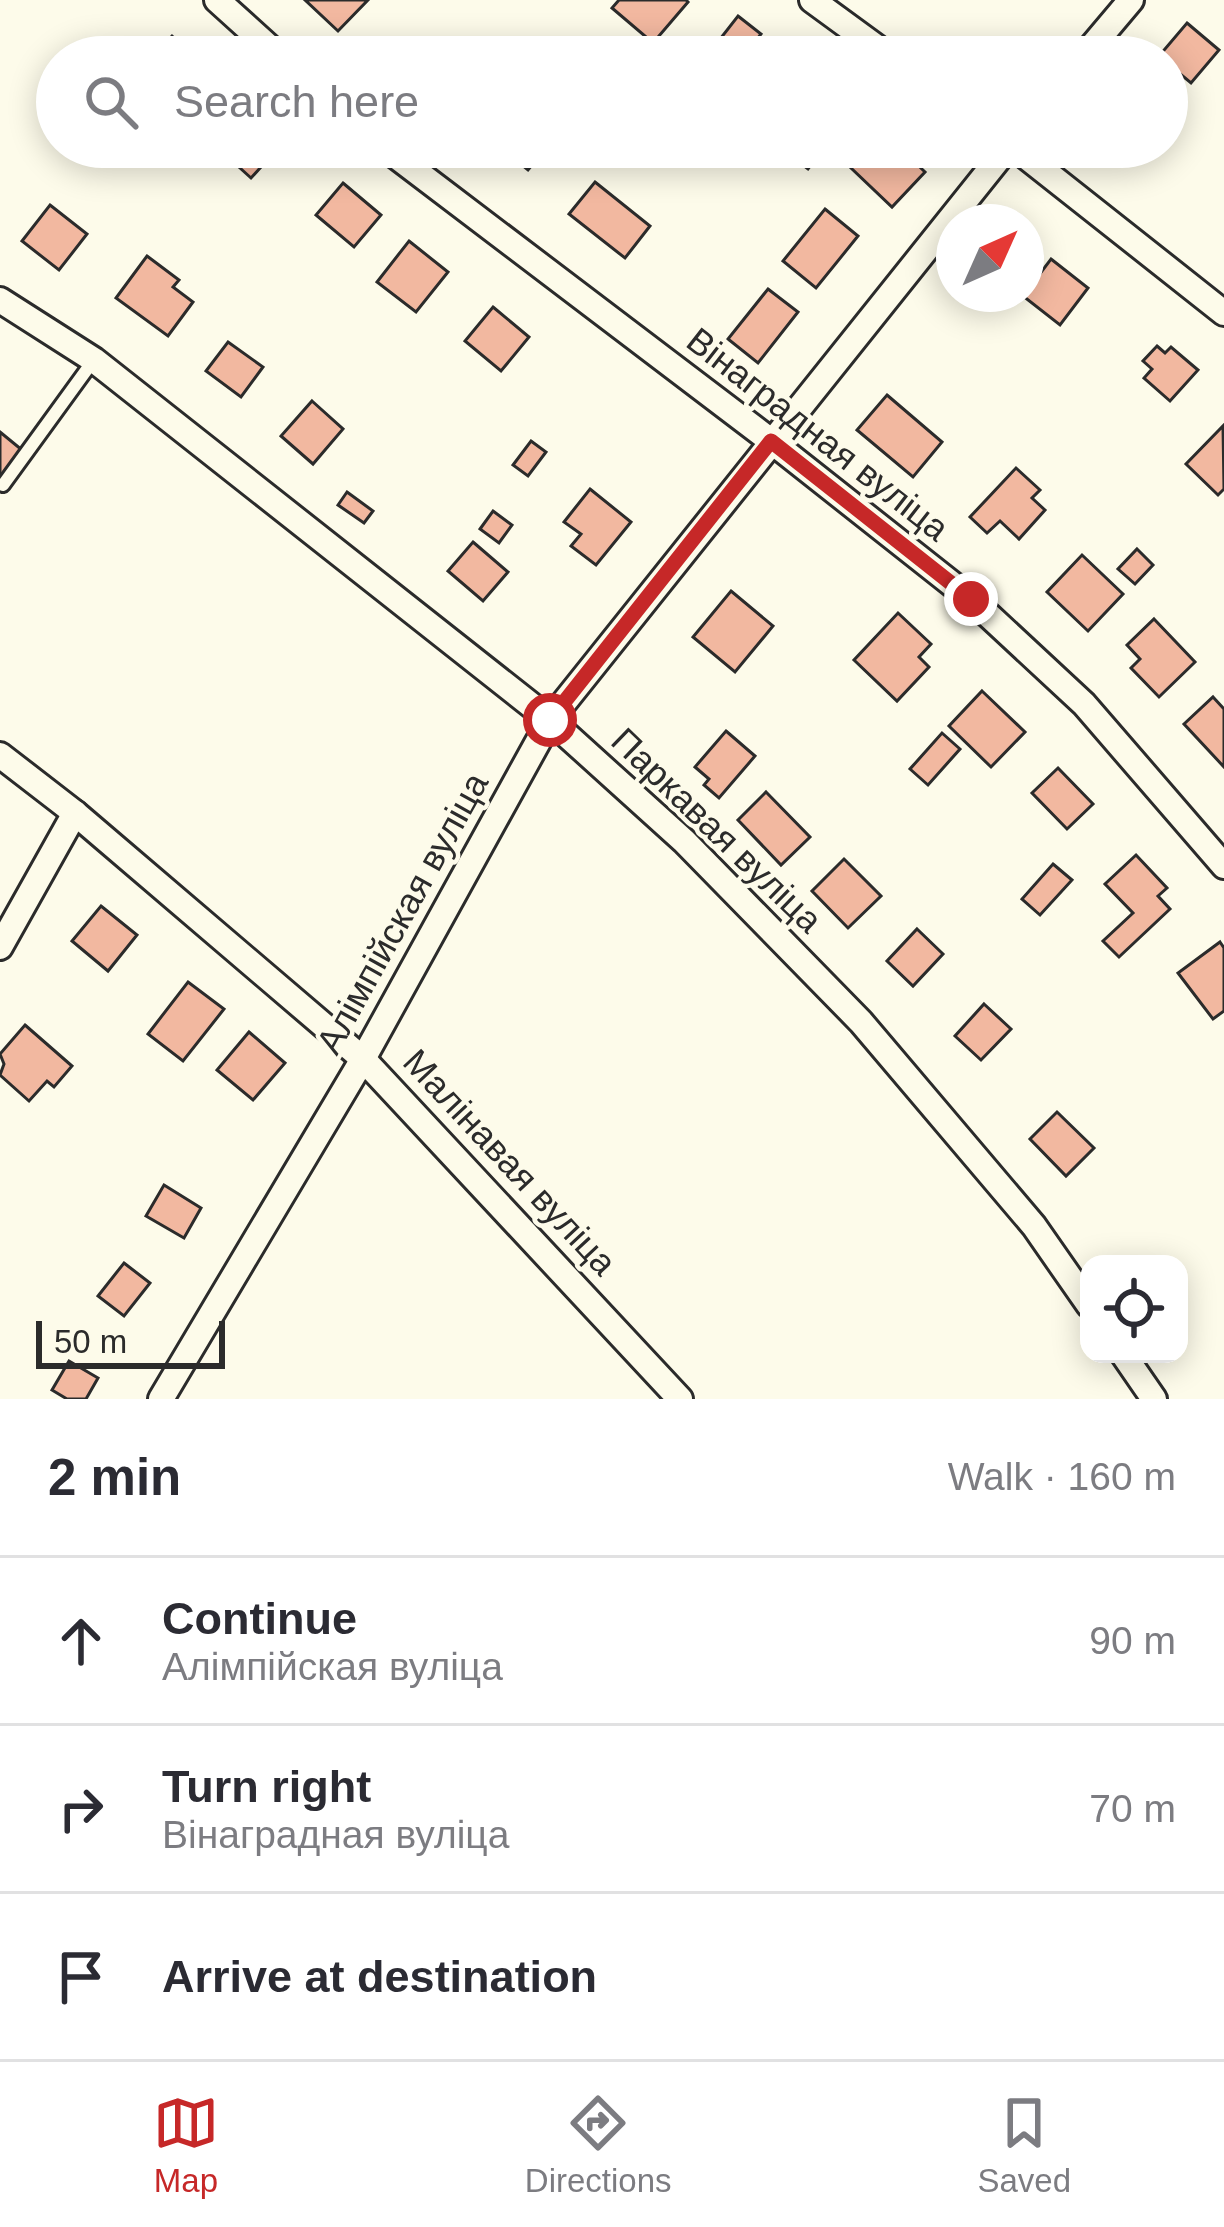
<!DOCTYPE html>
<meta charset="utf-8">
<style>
body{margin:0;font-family:Arial,sans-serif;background:#f7f7f7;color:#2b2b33}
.controls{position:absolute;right:36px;bottom:36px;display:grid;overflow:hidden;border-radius:24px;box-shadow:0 6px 30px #0003}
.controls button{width:108px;height:108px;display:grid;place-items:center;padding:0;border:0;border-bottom:3px solid #e1e1e2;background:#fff;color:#2b2b33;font:60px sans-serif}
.compass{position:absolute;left:936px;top:204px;width:108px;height:108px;border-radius:50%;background:#fff;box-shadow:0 6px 30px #0003;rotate:45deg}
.scale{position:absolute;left:36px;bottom:30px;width:189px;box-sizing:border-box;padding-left:12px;border:6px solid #2b2b2b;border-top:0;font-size:33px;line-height:42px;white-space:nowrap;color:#2b2b2b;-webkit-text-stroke:9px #fdfbea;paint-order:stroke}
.stop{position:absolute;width:36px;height:36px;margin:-27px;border:9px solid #c62828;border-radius:50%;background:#fff}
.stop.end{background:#c62828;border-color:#fff;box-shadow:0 3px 12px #0008}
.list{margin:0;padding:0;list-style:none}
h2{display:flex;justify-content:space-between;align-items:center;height:156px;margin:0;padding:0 48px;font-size:51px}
h2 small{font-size:39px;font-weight:400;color:#7c7c81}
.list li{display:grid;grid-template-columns:78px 1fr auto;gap:36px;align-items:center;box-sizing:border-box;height:168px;padding:0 48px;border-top:3px solid #e1e1e2}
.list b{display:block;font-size:45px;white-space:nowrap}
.list p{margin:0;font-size:39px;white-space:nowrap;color:#7c7c81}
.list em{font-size:39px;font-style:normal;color:#7c7c81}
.icon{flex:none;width:66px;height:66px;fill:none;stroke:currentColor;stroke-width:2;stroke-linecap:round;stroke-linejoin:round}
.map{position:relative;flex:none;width:1224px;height:1399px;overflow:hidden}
.search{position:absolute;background:#fff;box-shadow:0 6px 30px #0003;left:36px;right:36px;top:36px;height:132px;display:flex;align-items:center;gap:30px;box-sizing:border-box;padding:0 42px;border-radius:66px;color:#7c7c81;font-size:45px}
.sheet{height:660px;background:#fff}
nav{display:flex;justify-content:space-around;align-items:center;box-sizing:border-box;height:168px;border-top:3px solid #e1e1e2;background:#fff;font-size:33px;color:#7c7c81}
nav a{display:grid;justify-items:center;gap:6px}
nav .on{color:#c62828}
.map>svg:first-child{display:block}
</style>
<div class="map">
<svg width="1224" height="1399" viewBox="0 0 1224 1399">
<rect width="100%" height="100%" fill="#fdfbea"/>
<g fill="#f2b8a0" stroke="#2b2b2b" stroke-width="3">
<path d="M 305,0 L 368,0 L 338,31 Z"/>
<path d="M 619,0 L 686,0 L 688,2 L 653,43 L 612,8 Z"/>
<path d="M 738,16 L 761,34 L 754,43 L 772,57 L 706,57 Z"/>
<path d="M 1187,23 L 1219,50 L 1191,83 L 1167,63 L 1167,57 L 1159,56 Z"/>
<path d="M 172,36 L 195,57 L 152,57 Z"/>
<path d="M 217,147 L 279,147 L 251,178 Z"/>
<path d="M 500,147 L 547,147 L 528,170 Z"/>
<path d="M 791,147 L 822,147 L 824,148 L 808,169 L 787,153 Z"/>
<path d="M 871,147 L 899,147 L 925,172 L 892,207 L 851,168 Z"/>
<path d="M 595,182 L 650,226 L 625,258 L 569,214 Z"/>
<path d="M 343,183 L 381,215 L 354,247 L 316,215 Z"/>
<path d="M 50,205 L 87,234 L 59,270 L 22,241 Z"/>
<path d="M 825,209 L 858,236 L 816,288 L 783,261 Z"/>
<path d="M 409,241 L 448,272 L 416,312 L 377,282 Z"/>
<path d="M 147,256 L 179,280 L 173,287 L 193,302 L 168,336 L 116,298 Z"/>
<path d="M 1051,259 L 1088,288 L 1060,325 L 1023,296 Z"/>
<path d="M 768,289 L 798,312 L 758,363 L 728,339 Z"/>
<path d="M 493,307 L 529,337 L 501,371 L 465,341 Z"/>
<path d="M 228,342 L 263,367 L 241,397 L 206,371 Z"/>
<path d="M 1157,346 L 1165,353 L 1171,347 L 1198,370 L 1170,401 L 1144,378 L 1152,369 L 1143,361 Z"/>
<path d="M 887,395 L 942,442 L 913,477 L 857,430 Z"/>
<path d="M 312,401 L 343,429 L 313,464 L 281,436 Z"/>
<path d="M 1223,426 L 1224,489 L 1218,495 L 1186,464 Z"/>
<path d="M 0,432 L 22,450 L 0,477 Z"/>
<path d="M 531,441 L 546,452 L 528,476 L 513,465 Z"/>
<path d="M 1016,468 L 1040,490 L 1032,498 L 1045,510 L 1019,539 L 1000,521 L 987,533 L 970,517 Z"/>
<path d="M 590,489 L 631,522 L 596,565 L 571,546 L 581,534 L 564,522 Z"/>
<path d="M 347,492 L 373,511 L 364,523 L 338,505 Z"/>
<path d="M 493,511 L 512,525 L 499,543 L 480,529 Z"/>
<path d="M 473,542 L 508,572 L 483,601 L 448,571 Z"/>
<path d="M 1137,549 L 1153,565 L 1135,584 L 1118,569 Z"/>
<path d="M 1082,555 L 1123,594 L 1088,631 L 1047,592 Z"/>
<path d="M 731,591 L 773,626 L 735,672 L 693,637 Z"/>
<path d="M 898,613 L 931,644 L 919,657 L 929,667 L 897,701 L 854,660 Z"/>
<path d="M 1154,619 L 1195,662 L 1159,697 L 1131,668 L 1140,659 L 1127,645 Z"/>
<path d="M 982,691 L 1025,732 L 991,767 L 949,726 Z"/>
<path d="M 1213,697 L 1224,709 L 1224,767 L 1184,724 Z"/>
<path d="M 726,731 L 755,756 L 719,798 L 704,785 L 709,779 L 695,767 Z"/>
<path d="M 942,733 L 960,749 L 928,785 L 910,769 Z"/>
<path d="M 1058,768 L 1093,804 L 1067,829 L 1032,793 Z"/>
<path d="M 766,792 L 810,837 L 781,865 L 738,820 Z"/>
<path d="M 1136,855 L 1167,888 L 1158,896 L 1170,909 L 1119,957 L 1103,941 L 1133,913 L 1105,884 Z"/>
<path d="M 844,859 L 881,896 L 848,928 L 812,891 Z"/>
<path d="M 1053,864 L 1072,880 L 1040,915 L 1022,899 Z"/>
<path d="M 101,906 L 137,935 L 108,971 L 72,941 Z"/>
<path d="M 917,929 L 943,954 L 913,986 L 887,961 Z"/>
<path d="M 1220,942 L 1224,948 L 1224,1011 L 1213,1019 L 1178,973 Z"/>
<path d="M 188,982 L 224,1009 L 183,1061 L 148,1034 Z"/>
<path d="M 984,1004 L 1011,1029 L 981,1060 L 955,1036 Z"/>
<path d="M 25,1025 L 72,1066 L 54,1087 L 47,1081 L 29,1101 L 0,1075 L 4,1064 L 0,1054 Z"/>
<path d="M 249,1032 L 285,1063 L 253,1100 L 217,1070 Z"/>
<path d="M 1057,1112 L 1094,1148 L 1066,1176 L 1030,1139 Z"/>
<path d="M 164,1185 L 201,1208 L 184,1238 L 146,1216 Z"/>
<path d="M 124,1263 L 150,1283 L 124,1316 L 98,1296 Z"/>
<path d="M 69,1361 L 98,1378 L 86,1399 L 67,1399 L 52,1390 Z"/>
</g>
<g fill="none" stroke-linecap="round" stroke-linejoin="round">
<defs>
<path id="lane" d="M 3,485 L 93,361"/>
<g id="street">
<path d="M 217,0 L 280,57"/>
<path d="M 812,0 L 890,57"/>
<path d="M 1083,57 L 1131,0"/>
<path d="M 384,147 L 771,441 L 971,599 L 1084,704 L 1224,866"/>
<path d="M 1014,147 L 1224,313"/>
<path d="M 0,300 L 94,360 L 550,720 L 684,841 L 861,1022 L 1034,1226 L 1089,1305"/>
<path d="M 0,755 L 75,813 L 363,1059 L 680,1399"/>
<path d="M 0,947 L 75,813"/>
<path d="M 1123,1354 L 1154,1399"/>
<path d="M 161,1399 L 363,1059 L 550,720 L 1008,147"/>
</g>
</defs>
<use href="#lane" stroke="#2b2b2b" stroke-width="18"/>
<use href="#street" stroke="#2b2b2b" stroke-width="30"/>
<use href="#lane" stroke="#fdfbea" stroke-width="12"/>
<use href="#street" stroke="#fdfbea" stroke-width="24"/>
</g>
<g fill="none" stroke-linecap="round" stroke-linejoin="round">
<path stroke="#c62828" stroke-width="15" d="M 550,720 L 771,441 L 971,599"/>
</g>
<g text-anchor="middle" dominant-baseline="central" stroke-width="9" stroke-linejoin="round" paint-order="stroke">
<g font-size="36" fill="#2b2b2b" stroke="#fdfbea">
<text transform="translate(818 434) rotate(38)">Вінаградная вуліца</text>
<text transform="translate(717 830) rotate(44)">Паркавая вуліца</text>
<text transform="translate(402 913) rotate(-61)">Алімпійская вуліца</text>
<text transform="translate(510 1162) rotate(47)">Малінавая вуліца</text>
</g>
</g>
</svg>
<div class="controls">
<button><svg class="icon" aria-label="locate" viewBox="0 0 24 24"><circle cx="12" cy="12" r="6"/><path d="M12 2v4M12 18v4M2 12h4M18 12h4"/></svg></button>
</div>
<svg class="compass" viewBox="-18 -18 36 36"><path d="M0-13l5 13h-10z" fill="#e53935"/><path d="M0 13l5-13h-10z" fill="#7c7c81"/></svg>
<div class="scale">50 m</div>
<div class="stop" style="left:550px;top:720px"></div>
<div class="stop end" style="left:971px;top:599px"></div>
<div class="search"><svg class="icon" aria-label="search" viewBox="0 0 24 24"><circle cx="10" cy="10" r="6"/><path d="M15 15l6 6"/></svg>Search here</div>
</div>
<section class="sheet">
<h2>2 min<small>Walk · 160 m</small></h2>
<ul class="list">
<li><svg class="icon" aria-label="ahead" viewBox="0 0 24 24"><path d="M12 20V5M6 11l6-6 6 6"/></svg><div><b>Continue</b><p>Алімпійская вуліца</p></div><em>90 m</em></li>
<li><svg class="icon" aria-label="right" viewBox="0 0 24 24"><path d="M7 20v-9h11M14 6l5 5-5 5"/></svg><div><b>Turn right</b><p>Вінаградная вуліца</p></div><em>70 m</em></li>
<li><svg class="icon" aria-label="arrive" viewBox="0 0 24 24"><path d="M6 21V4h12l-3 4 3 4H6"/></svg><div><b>Arrive at destination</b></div></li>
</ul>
</section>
<nav>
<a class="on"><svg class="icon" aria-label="map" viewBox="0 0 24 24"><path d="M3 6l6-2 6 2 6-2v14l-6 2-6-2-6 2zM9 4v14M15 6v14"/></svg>Map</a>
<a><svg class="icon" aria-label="directions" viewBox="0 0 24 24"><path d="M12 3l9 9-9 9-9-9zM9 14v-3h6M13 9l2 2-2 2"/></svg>Directions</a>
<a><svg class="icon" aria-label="saved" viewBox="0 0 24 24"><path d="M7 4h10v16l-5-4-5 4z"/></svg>Saved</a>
</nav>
